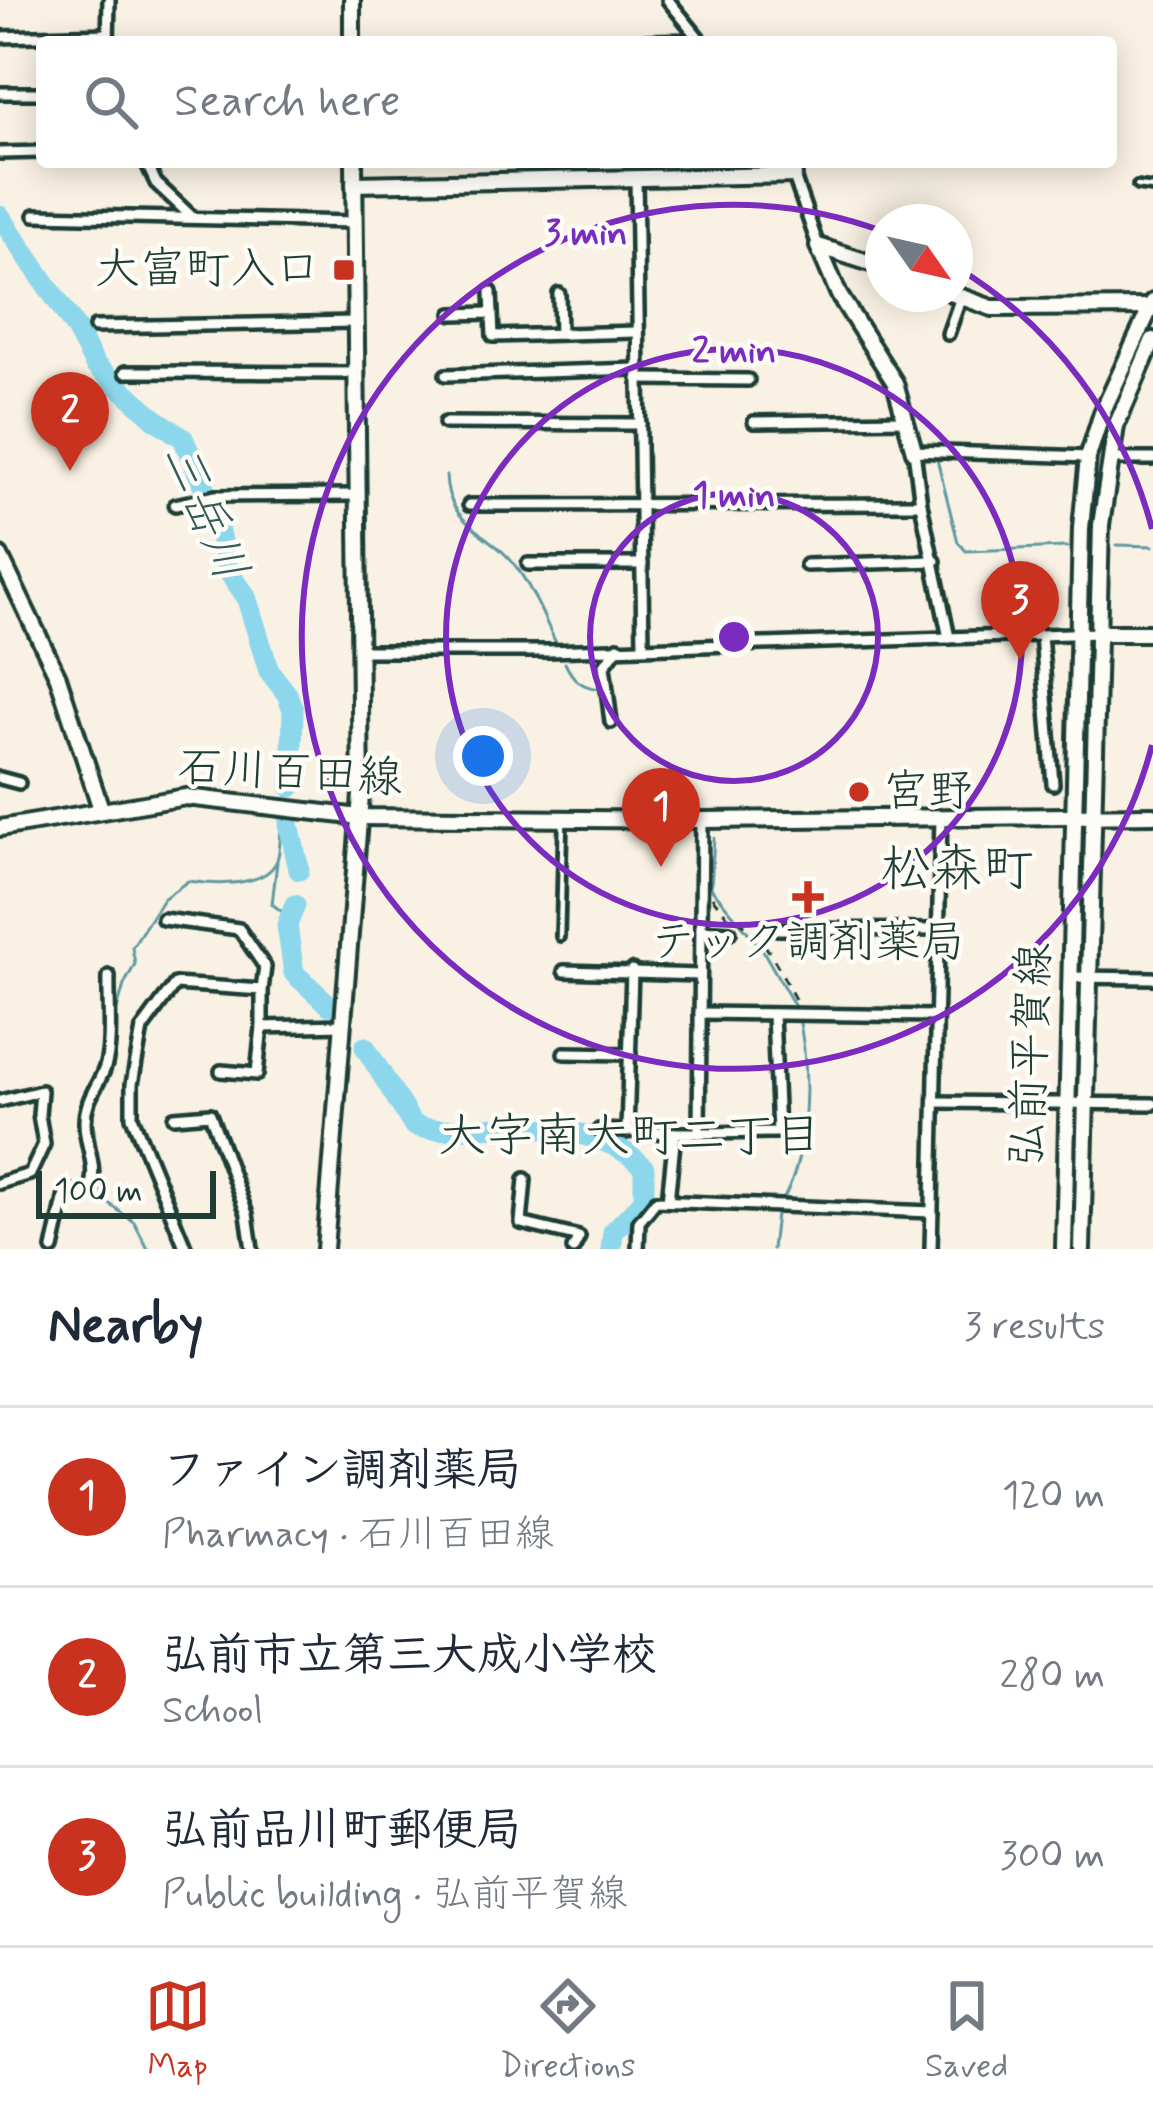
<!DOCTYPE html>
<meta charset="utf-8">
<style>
body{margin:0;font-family:Mynerve,"Klee One",sans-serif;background:#f2f2f3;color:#1f2937}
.compass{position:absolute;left:865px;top:204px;width:108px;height:108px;border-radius:50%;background:#fff;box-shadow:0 6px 30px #0003;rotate:124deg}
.scale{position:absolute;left:36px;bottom:30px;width:180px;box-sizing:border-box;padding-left:12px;border:6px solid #1f3d34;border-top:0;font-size:33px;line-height:42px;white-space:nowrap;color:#1f3d34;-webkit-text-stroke:9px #fdfcf7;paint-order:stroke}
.you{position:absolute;left:483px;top:756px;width:42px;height:42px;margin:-30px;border:9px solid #fff;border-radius:50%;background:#1a73e8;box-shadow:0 0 0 18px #1a73e833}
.badge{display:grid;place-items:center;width:78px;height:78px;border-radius:50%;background:#c8321e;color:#fff;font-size:39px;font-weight:700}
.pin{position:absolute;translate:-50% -99px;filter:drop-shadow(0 3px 6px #0008)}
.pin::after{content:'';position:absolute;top:63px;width:42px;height:36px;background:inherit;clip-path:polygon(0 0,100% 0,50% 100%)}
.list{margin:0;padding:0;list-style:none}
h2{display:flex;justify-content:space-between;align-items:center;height:156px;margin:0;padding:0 48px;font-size:51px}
h2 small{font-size:39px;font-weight:400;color:#747a83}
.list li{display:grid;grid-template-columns:78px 1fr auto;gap:36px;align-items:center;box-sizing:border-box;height:180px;padding:0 48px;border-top:3px solid #e0e1e3}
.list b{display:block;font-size:45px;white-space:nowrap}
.list p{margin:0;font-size:39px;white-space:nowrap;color:#747a83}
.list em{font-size:39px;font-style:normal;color:#747a83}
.icon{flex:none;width:66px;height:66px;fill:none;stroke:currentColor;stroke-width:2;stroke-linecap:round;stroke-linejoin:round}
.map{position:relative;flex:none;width:1153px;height:1249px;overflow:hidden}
.search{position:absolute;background:#fff;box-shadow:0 6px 30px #0003;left:36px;right:36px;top:36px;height:132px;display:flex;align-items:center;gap:30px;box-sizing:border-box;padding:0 42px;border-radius:12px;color:#747a83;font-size:45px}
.sheet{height:696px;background:#fff}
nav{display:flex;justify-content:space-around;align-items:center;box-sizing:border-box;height:168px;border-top:3px solid #e0e1e3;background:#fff;font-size:33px;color:#747a83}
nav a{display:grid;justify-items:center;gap:6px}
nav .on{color:#c8321e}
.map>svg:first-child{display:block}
</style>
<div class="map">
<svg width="1153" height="1249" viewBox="0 0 1153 1249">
<rect width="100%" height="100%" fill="#f9f2e4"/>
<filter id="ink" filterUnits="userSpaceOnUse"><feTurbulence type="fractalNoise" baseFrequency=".00833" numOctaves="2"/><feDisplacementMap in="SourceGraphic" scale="24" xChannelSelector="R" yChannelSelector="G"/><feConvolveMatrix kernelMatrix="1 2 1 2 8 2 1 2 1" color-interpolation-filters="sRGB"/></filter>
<g filter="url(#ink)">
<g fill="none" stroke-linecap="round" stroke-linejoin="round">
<g stroke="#6099a2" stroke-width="3">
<path d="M 937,459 L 958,542 L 966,551 L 1067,547"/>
<path d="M 446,476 C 447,526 493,533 517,568 C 534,591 544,619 556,643"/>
<path d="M 1117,545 L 1153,546"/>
<path d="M 565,663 C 573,680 581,687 601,689"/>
<path d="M 714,838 L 711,888 L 762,949 L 794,1005"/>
<path d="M 277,862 L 272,904 L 289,917"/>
<path d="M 113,1024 L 124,985 L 135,964 L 132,947 L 163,899 L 188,881 C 213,885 266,888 277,860 C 280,852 280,839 281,830"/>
<path d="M 94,1101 L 93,1123 L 103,1199 L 134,1222 L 148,1249"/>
<path d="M 784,1198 C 809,1151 810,1074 800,1023"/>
<path d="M 772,1249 L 776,1214"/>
</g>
<g stroke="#8cd7ec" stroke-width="21">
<path d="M 0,216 L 75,327 L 95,365 L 155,419 L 183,438 L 213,507 L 228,571 L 246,596 L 269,671 L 287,694 L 293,710 L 291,787"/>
<path d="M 289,824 L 299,870"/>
<path d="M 295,905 L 287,925 L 294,973 L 329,1005"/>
<path d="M 365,1047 L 413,1125 C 433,1132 449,1129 470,1128 C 524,1126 605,1124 644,1168 L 644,1200 L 613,1232 L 611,1249"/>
</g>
<defs>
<g id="lane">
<path d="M 1137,186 L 1153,188"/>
<path d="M 560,937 L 563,822"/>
</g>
<g id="street">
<path d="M 668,0 L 702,42"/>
<path d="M 0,37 L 108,34"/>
<path d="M 108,42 L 109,0"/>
<path d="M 599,42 L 700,40"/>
<path d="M 0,93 L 42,93"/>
<path d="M 0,153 L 42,152"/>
<path d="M 146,162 L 156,183 L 192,217"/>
<path d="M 789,162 L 818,246"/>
<path d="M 636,177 L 643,646"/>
<path d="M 35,215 L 355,222"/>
<path d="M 491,292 L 493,336 L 636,332"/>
<path d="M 559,294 L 560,334"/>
<path d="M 452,314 L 492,313"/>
<path d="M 95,327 L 356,322"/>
<path d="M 948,334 L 961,297"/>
<path d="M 125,372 L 356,373"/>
<path d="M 446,375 L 637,369"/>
<path d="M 638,379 L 748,380"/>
<path d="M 754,422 L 907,420"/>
<path d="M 445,423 L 640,424"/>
<path d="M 1110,459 L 1153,459"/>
<path d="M 175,505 L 216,496 L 357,495"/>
<path d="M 469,505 L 921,504"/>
<path d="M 528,564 L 642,564"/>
<path d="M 806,565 L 935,561"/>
<path d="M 1041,635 L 1053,784"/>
<path d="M 949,638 L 921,504 L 914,451 L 1088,457"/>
<path d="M 359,651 L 549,651 L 1099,633"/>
<path d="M 611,722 L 604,666 L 618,647"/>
<path d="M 0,778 L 19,783"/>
<path d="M 163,919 L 239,929 L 265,967 L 262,990"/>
<path d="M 777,929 L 940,930"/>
<path d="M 701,930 L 730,932"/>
<path d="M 564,971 L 700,975"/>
<path d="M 1071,977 L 1153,978"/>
<path d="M 700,1013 L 936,1016"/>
<path d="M 564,1053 L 630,1054"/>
<path d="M 221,1071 L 257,1074 L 262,1027"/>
<path d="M 0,1101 L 41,1091 L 39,1115 L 44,1144 L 30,1174 L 0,1183"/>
<path d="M 936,1102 L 1153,1104"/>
<path d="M 174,1117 L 210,1114 L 247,1214 L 252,1249"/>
<path d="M 599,1130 L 675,1133"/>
<path d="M 627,1132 L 632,970"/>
<path d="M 699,1133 L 778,1132 L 773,1014"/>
<path d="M 525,1179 L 521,1223 L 579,1237 L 573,1249"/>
<path d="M 668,1201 L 675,1133 L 699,1133 L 702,820"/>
<path d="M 53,1249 L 66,1190 L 88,1195 C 100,1166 85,1149 85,1122 C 85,1101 97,1087 104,1070 C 113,1049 108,1000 109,976"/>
<path d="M 186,1249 L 132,1117 L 132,1084 L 142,1029 L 175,984 L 262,990 L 262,1027 L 343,1025"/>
<path d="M 638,1249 L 639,1222 L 656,1201 L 932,1212"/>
<path d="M 931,1249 L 941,817"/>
</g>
<g id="secondary">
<path d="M 352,0 L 352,42"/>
<path d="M 354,184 L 794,175"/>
<path d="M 818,246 L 839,295 L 895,383 L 914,451"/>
<path d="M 818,246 L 883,267"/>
<path d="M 953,294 L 992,308 L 1153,307"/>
<path d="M 0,556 L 58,677 L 101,809"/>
<path d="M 1099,633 L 1153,633"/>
<path d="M 0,828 L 186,797 L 360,817 L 702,820 L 1153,815"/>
<path d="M 325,1249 L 361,795 L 354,162"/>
<path d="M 1064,1249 L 1081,528 L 1088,457 L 1102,413 L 1153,302"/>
<path d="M 1082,1249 L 1101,525 L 1116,426 L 1153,340"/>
</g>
</defs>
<use href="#lane" stroke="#1f3d34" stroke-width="14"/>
<use href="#street" stroke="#1f3d34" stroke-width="18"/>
<use href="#secondary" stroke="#1f3d34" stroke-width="22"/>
<path stroke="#1f3d34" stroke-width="3" stroke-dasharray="9 9" stroke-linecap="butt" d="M 712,897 L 729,918 C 762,924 782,976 797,1003"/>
<use href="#lane" stroke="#fdfcf7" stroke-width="4.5"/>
<use href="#street" stroke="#fdfcf7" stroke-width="9"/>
<use href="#secondary" stroke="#fdfcf7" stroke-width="14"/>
</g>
</g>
<g fill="none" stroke="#7b2cbf" stroke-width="6">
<circle cx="734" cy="637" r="144"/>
<circle cx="734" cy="637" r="288"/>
<path d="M1152 745A432 432 0 1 1 882 231M956 267A432 432 0 0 1 1152 529"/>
</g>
<g fill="#c8321e" stroke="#fdfcf7" stroke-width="4.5">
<rect x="332" y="258" width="24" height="24" rx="6"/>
<circle cx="859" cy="792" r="12"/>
<path d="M802 879h12v12h12v12h-12v12h-12v-12h-12v-12h12z"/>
</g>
<g text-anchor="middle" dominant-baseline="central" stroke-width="9" stroke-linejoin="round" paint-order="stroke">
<g font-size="45" fill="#1f3d34" stroke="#fdfcf7" text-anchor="end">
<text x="320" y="270">大富町入口</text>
<text x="883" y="792" text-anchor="start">宮野</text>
<text x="808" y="943" text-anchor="middle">テック調剤薬局</text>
</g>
<g font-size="45" fill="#1f3d34" stroke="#fdfcf7">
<text transform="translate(290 774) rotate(3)">石川百田線</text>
<text transform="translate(1032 1055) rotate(-88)">弘前平賀線</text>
</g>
<g font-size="48" font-style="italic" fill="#355c59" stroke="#fdfcf7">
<text transform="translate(204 512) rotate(67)">三岳川</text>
</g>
<g font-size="48" fill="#1f3d34" stroke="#fdfcf7">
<text x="630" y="1137">大字南大町二丁目</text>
</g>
<g font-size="51" fill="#1f3d34" stroke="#fdfcf7">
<text x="957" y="871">松森町</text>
</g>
</g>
<circle cx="734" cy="637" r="18" fill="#7b2cbf" stroke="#fdfcf7" stroke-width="6"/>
<g font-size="36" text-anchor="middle" font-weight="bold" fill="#7b2cbf" stroke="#fdfcf7" stroke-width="9" stroke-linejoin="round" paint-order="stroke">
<text x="586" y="244">3 min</text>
<text x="734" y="362">2 min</text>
<text x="734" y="506">1 min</text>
</g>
</svg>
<svg class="compass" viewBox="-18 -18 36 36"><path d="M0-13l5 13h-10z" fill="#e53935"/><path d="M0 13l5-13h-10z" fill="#747a83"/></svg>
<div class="scale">100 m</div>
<div class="you"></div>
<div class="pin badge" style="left:661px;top:867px">1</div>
<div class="pin badge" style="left:70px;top:471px">2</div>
<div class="pin badge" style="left:1020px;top:660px">3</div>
<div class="search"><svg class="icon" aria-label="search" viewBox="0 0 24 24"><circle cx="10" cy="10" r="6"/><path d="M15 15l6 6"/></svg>Search here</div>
</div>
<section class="sheet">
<h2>Nearby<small>3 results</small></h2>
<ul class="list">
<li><span class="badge">1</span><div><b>ファイン調剤薬局</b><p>Pharmacy · 石川百田線</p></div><em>120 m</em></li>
<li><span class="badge">2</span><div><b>弘前市立第三大成小学校</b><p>School</p></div><em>280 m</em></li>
<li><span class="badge">3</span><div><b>弘前品川町郵便局</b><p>Public building · 弘前平賀線</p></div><em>300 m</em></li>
</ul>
</section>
<nav>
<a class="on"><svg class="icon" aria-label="map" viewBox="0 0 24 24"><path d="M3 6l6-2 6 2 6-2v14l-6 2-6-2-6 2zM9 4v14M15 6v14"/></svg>Map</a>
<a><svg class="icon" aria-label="directions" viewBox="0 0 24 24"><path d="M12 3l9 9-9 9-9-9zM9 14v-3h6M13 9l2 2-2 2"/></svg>Directions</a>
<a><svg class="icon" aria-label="saved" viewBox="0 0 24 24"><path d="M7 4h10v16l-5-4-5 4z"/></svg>Saved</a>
</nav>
